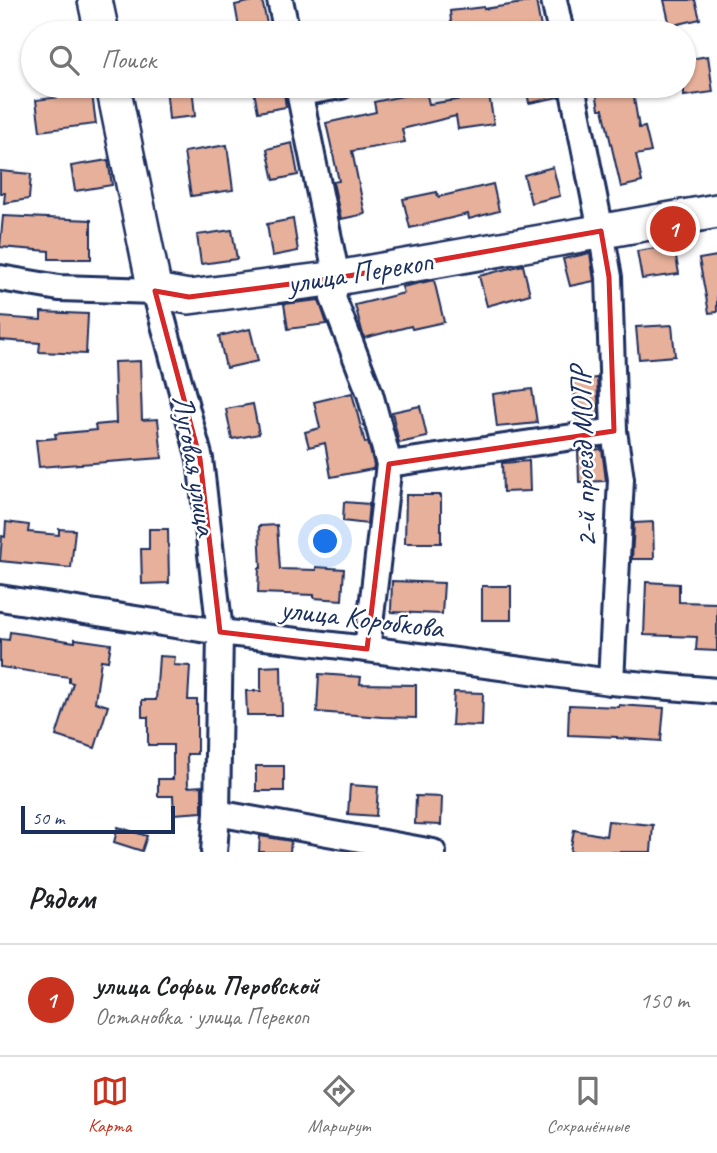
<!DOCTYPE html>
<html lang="ru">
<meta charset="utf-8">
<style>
body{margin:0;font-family:Caveat,sans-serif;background:#f2f2f2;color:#202124}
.scale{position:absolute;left:21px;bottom:18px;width:154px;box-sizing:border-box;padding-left:7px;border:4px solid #1b2f5e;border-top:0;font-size:19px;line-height:24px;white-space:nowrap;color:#1b2f5e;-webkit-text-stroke:5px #fff;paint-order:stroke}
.you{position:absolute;left:326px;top:542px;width:24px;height:24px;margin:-18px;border:5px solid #fff;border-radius:50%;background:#1a73e8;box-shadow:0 0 0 10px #1a73e833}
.badge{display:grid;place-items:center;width:46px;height:46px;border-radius:50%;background:#c8321e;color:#fff;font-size:23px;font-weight:700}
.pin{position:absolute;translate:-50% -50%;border:4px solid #fff;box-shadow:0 2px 7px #0006}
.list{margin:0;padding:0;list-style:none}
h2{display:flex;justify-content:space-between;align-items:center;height:91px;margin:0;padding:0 28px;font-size:30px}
h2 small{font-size:23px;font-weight:400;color:#757577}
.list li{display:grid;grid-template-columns:46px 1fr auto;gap:21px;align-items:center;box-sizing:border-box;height:112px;padding:0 28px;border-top:2px solid #e0e0e0}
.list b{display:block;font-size:26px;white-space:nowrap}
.list p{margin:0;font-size:23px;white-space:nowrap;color:#757577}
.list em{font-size:23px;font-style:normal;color:#757577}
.icon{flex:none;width:38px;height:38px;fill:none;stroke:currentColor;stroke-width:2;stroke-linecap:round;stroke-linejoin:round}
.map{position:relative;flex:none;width:717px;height:852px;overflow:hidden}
.search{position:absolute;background:#fff;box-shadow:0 2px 5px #0004;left:21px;right:21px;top:21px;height:77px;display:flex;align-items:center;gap:18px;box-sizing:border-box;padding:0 24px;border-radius:38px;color:#757577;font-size:26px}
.sheet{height:203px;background:#fff}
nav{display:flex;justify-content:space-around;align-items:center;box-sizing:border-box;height:98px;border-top:2px solid #e0e0e0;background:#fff;font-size:19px;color:#757577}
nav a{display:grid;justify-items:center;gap:4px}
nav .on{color:#c8321e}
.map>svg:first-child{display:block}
</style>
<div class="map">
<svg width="717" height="852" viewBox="0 0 717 852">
<rect width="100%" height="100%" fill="#fff"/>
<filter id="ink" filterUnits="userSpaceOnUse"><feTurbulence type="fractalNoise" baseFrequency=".0143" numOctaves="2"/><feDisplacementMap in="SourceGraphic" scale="14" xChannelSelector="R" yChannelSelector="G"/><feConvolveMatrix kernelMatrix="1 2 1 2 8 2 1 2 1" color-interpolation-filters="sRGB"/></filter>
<g filter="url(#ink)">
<g fill="#e6b09a" stroke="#1b2f5e" stroke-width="2">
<path d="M 258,0 L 262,0 L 269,33 L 240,33 L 235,5 Z"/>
<path d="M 664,0 L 695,0 L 700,19 L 670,26 Z"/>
<path d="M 536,1 L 542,33 L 452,33 L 450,11 L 484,7 L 484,9 Z"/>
<path d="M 708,56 L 713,92 L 684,96 L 684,60 Z"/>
<path d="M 79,86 L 91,86 L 96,124 L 40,131 L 36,100 L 69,96 L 68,87 Z"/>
<path d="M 166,86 L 192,86 L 195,116 L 169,119 Z"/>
<path d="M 253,86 L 283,86 L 286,107 L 258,112 Z"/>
<path d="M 526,86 L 558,86 L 559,97 L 529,103 Z"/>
<path d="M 595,86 L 632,86 L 639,128 L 645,127 L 651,152 L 636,155 L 642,182 L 621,187 L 603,109 L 599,109 Z"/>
<path d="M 426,91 L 429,104 L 489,95 L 494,124 L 458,129 L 456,116 L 402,129 L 405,142 L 352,151 L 365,214 L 341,219 L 333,182 L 339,181 L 326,123 L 376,112 L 374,102 Z"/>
<path d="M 292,143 L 298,175 L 274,180 L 267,149 Z"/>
<path d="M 227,145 L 233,190 L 191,196 L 184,152 Z"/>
<path d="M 108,160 L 112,185 L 75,191 L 71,166 Z"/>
<path d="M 553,167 L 560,196 L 531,203 L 524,175 Z"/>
<path d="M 0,171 L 31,174 L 29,199 L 4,203 L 5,193 L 0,193 Z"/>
<path d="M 493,184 L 499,211 L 469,219 L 468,214 L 410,228 L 403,199 L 437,192 L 438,197 Z"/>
<path d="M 3,216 L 91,220 L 91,259 L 49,259 L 49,251 L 0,247 Z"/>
<path d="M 293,219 L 298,251 L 272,256 L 267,224 Z"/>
<path d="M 232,230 L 237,259 L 201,264 L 197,235 Z"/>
<path d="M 674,245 L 679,274 L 642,279 L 637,251 Z"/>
<path d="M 590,253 L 594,281 L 570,286 L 563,259 Z"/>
<path d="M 717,256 L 717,312 L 709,313 L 699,259 Z"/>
<path d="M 523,265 L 530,294 L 487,306 L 479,276 Z"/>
<path d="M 434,280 L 444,322 L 412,329 L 411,326 L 364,338 L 355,305 L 404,293 L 402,287 Z"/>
<path d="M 319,300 L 327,324 L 288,329 L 284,304 Z"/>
<path d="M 41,312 L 88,314 L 86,354 L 39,352 L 40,343 L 0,340 L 0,317 L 41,320 Z"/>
<path d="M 672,325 L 675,356 L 639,359 L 636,327 Z"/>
<path d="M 250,329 L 258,361 L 226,368 L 219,336 Z"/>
<path d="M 140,361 L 142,420 L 158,419 L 162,458 L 39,467 L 36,440 L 56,438 L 55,434 L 96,430 L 95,425 L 116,423 L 114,362 Z"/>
<path d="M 597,378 L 599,417 L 577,419 L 573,381 Z"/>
<path d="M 532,389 L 537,423 L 497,427 L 493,394 Z"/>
<path d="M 352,393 L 365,443 L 368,442 L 374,465 L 373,469 L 331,477 L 325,443 L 309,447 L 305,432 L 320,428 L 314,402 Z"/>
<path d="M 253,404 L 259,434 L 232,439 L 226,409 Z"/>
<path d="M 420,406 L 427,437 L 399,443 L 392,412 Z"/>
<path d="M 602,449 L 606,481 L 579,482 L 578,451 Z"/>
<path d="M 529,461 L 530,491 L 503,492 L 502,463 Z"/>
<path d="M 406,495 L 441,495 L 441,543 L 405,543 Z"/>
<path d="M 344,502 L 369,504 L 367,524 L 343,521 Z"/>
<path d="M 6,522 L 29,525 L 28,532 L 59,535 L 59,529 L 75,530 L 71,568 L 0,561 L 2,536 L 5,537 Z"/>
<path d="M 653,522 L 654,559 L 632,559 L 634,523 Z"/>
<path d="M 277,525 L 280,569 L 316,570 L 316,567 L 344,569 L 342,600 L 314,598 L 314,595 L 258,593 L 259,568 L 261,568 L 259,526 Z"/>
<path d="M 149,529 L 168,529 L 169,583 L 142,584 L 141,549 L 149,549 Z"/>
<path d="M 392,581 L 444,583 L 442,614 L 391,612 Z"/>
<path d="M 646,582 L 679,584 L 679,602 L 717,603 L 717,651 L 696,650 L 697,637 L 644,635 Z"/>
<rect x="482" y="586" width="29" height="34"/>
<path d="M 10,632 L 75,642 L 75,639 L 111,644 L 108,661 L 101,660 L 95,702 L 108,706 L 95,748 L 56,736 L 73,683 L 69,682 L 69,677 L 0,667 L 0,639 L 9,640 Z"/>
<path d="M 159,656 L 175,657 L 174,665 L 190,666 L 188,700 L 197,700 L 197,754 L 187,754 L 188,787 L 202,786 L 202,812 L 174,814 L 173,796 L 158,796 L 158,779 L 173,779 L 173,745 L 148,745 L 148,717 L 142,717 L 142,700 L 156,700 Z"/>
<path d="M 281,666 L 282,715 L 247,715 L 246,691 L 261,691 L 261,667 Z"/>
<path d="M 319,674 L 361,677 L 360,684 L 416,685 L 416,718 L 382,717 L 317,712 Z"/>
<path d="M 454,692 L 483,693 L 482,726 L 452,725 Z"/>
<path d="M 569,705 L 619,707 L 619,705 L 664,708 L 661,741 L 617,738 L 617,737 L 568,735 Z"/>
<rect x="256" y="766" width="28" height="25"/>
<path d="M 350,785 L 378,787 L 376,816 L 348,814 Z"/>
<path d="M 416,796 L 442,797 L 441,825 L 415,824 Z"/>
<path d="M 608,821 L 653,825 L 651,852 L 570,852 L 574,830 L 606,836 Z"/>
<path d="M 118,827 L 147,836 L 142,851 L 114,842 Z"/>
<path d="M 260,836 L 291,841 L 290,852 L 259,852 Z"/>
</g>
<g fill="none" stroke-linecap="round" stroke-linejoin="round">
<defs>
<g id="minor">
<path d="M 280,0 L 287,33"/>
<path d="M 554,0 L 560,28 L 558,33"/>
<path d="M 298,86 L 337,278 L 333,298 L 370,394 L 389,464 L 367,649"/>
<path d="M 572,86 L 601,231 L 609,277 L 614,431 L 621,479 L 611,682"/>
<path d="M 300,93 L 341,86"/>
<path d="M 0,278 L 59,288 L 155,291 L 200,459 L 220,632 L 217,813 L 214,852"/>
<path d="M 389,464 L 614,431"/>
<path d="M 0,598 L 220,632 L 367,649 L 611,682 L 717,691"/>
<path d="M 217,813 L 433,852"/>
</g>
<g id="secondary">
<path d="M 95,0 L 102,33"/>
<path d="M 113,86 L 155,291 L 189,297 L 337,278 L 717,211"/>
</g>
</defs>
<use href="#minor" stroke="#1b2f5e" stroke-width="30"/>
<use href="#secondary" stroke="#1b2f5e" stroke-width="38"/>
<use href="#minor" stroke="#fff" stroke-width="24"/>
<use href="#secondary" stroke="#fff" stroke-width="33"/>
</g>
</g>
<path fill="none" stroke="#d62828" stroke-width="5" stroke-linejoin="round" d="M 601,231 L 609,277 L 614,431 L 389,464 L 367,649 L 220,632 L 200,459 L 155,291 L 189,297 L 337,278 Z"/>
<g text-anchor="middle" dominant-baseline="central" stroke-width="5" stroke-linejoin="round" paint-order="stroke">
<g font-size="30" fill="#1b2f5e" stroke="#fff">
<text transform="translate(360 272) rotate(-9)">улица Перекоп</text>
<text transform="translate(583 457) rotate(-92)">2-й проезд МОПР</text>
<text transform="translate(195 465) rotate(80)">Луговая улица</text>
<text transform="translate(362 618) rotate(7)">улица Коробкова</text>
</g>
</g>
</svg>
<div class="scale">50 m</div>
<div class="you"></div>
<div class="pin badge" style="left:673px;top:229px">1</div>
<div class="search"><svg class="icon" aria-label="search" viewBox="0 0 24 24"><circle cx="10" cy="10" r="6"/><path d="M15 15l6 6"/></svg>Поиск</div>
</div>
<section class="sheet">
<h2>Рядом<small></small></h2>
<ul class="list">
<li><span class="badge">1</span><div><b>улица Софьи Перовской</b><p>Остановка · улица Перекоп</p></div><em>150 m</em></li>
</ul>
</section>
<nav>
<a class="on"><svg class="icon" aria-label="map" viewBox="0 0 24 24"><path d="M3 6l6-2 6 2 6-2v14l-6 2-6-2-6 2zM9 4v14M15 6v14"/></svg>Карта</a>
<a><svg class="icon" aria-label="directions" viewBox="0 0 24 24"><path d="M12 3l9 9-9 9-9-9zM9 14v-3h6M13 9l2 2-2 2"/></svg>Маршрут</a>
<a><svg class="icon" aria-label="saved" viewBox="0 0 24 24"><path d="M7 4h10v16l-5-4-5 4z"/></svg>Сохранённые</a>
</nav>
